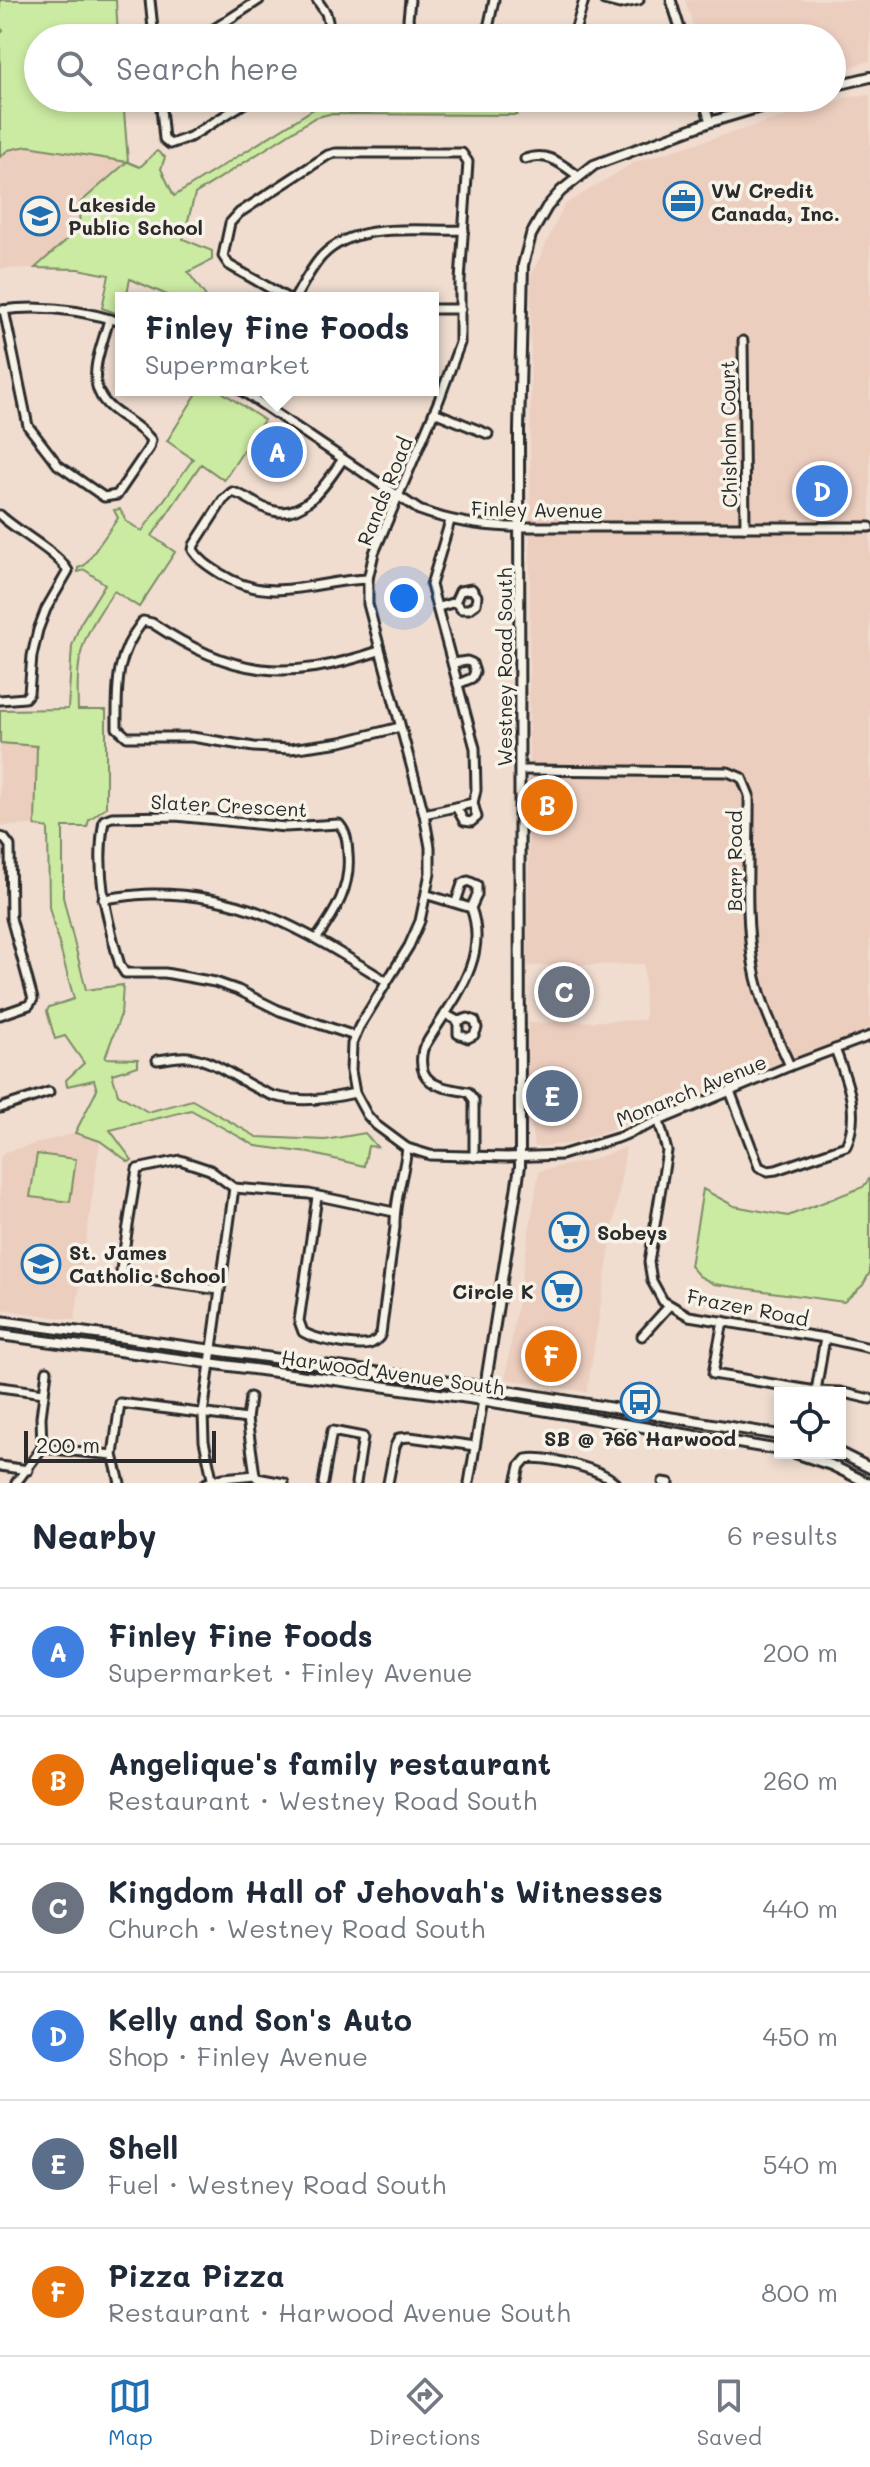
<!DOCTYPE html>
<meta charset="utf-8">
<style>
body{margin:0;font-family:Mali,sans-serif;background:#f6f6f7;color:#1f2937}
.controls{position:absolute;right:24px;bottom:24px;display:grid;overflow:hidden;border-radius:0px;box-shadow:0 4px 12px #0003}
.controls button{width:72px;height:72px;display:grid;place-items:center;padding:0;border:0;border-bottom:2px solid #e0e1e3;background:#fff;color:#1f2937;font:40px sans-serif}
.scale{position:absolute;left:24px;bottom:20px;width:192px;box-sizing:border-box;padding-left:8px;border:4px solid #2b2b2b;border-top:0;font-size:22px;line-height:28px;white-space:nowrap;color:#2b2b2b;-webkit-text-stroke:6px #f7f3e8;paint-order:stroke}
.you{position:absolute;left:404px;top:598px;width:28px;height:28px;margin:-20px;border:6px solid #fff;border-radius:50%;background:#1a73e8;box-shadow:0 0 0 12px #1a73e833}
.badge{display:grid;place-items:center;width:52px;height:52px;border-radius:50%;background:#1f6fb2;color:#fff;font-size:26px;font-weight:700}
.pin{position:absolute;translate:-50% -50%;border:4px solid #fff;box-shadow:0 2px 8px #0006}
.popup{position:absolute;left:115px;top:292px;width:324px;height:104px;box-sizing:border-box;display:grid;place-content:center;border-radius:0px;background:#fff;filter:drop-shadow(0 2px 6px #0005);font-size:26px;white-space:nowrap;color:#747a83}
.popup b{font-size:30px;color:#1f2937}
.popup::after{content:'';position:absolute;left:50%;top:100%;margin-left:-16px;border:16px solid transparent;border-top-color:#fff}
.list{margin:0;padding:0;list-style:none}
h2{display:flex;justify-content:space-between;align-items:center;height:104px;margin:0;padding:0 32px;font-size:34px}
h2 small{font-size:26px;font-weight:400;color:#747a83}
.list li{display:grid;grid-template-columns:52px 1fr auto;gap:24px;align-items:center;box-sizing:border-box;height:128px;padding:0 32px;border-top:2px solid #e0e1e3}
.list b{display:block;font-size:30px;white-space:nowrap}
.list p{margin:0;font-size:26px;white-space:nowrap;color:#747a83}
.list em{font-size:26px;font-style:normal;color:#747a83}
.icon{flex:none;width:44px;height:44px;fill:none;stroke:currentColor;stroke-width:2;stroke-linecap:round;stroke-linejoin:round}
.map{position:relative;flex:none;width:870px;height:1483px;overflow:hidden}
.search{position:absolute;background:#fff;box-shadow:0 4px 12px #0003;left:24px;right:24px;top:24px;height:88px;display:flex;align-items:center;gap:20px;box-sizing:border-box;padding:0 28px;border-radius:44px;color:#747a83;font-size:30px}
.sheet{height:872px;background:#fff}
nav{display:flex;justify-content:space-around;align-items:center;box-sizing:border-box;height:112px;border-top:2px solid #e0e1e3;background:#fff;font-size:22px;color:#747a83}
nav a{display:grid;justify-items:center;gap:4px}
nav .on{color:#1f6fb2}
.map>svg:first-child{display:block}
</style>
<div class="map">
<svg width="870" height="1483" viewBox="0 0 870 1483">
<rect width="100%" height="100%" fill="#f0ddd0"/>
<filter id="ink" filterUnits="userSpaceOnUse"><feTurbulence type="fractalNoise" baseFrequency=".0125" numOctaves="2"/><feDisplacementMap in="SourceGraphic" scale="16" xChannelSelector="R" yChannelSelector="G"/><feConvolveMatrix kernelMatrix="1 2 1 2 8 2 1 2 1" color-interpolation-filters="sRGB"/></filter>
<g filter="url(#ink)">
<g fill="#eccebf">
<path d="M 685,0 L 870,0 L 870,61 L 832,72 L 832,38 L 697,38 Z"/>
<path d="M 870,95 L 870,1032 L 612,1129 L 569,1144 L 536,1147 L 533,1142 L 527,1071 L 528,1023 L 645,1020 L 644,964 L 528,966 L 531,276 L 564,205 L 635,162 L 848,97 Z"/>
<path d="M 28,146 L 128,162 L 80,203 L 79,229 L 35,268 L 0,269 L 0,157 L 8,150 Z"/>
<path d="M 264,420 L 300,445 L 279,476 L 243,452 Z"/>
<path d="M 0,743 L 37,745 L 35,825 L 0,826 Z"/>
<path d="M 75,1133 L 100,1141 L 75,1320 L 0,1309 L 0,1157 L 5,1152 Z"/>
<path d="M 626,1147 L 587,1392 L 505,1379 L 539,1171 L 588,1161 Z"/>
</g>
<g fill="#cceba2" stroke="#7c8b66" stroke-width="2">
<path d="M 0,0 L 116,0 L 118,38 L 38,38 L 38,98 L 123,98 L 128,162 L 140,167 L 157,151 L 165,157 L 161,169 L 174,196 L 325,102 L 351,98 L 416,98 L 416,105 L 486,103 L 487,98 L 519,98 L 517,115 L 329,114 L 314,118 L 195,194 L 183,239 L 212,251 L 212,260 L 188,272 L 207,298 L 174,298 L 130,279 L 126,298 L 121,298 L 121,315 L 102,308 L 109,275 L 78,269 L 35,268 L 79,229 L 80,203 L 127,162 L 28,146 L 8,150 L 0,157 L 0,34 L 3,31 L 0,27 Z"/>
<path d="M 199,390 L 219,390 L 264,420 L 224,480 L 201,464 L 152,536 L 175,552 L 139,607 L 114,591 C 81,639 76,651 78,710 L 106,710 L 106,807 L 89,820 L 87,827 L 63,827 L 63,897 L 86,990 L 123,985 L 121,1014 L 105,1058 L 138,1059 L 138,1066 L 112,1074 L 118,1094 L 148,1112 L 192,1100 L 257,1137 L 325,1140 L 365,1133 L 377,1147 L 368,1146 L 364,1166 L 309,1153 L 256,1146 L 191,1110 L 110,1130 L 132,1160 L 129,1162 L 100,1141 L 75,1133 L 97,1090 L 94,1080 L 67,1086 L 66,1080 L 84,1063 L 65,1036 L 55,1039 L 47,1011 L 49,1007 L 74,999 L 49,907 L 48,828 L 35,825 L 37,746 L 0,743 L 0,710 L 68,709 L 72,646 L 80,624 L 105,584 L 85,570 L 78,572 L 78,568 L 85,565 L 118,518 L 114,510 L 120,509 L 126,521 L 142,531 L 193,459 L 167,441 Z"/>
<path d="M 37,1154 L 76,1159 L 70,1202 L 30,1197 Z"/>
<path d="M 870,1178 L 870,1272 L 863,1285 L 844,1302 L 714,1284 L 699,1276 L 690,1266 L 703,1189 L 734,1206 L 788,1216 L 863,1187 Z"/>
</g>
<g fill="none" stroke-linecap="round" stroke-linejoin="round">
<defs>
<g id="minor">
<path d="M 150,0 L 154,38"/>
<path d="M 317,0 L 326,13 L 332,38"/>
<path d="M 410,0 L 408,19 L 414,38"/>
<path d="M 604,0 L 620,4 L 639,0"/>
<path d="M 671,0 L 683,38"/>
<path d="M 200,38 L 259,0"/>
<path d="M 486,38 L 494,0"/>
<path d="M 573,38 L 584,0"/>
<path d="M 160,98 L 164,139 L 170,144 L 190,137 L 253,98"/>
<path d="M 703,98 L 710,122"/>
<path d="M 525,159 C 548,151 560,163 578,176"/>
<path d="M 287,298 L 229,265 L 223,256 L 230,223 L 239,213 L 328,155 L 336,153 L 462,153 L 468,162 L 460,281 L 460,343 L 439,400 L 374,553 L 368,579 L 368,604 L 424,814 L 430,847 L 430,873 L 420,921 L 409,946 L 359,1027 L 352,1044 L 351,1071 L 355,1093 L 367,1115 L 376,1125 L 407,1148 L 430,1155 L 507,1157 L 561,1155 L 620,1137 L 790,1066 L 870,1036"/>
<path d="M 295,298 C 303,284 311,268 322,256 C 357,220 418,232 464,230"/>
<path d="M 433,309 L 461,309"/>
<path d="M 2,310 C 42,305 82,310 121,322"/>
<path d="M 4,310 L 28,426 L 58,465 L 104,497 L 117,495 L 149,448 L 151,440 C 142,428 128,421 116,412 C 80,387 101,352 109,319"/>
<path d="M 743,341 L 745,527"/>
<path d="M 241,390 L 419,510 C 449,521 477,526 510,527 L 870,527"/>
<path d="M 434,412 L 488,434"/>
<path d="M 343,459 C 326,484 301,525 265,508 C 253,503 245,495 232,492 L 223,500 L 194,545 L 193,550 C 200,561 210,567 221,574 C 271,606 315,580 368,579"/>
<path d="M 0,515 C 18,532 57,552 68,571 L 46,609 L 38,630 L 32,656 L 29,693 L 25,698 L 0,700"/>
<path d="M 450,521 L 431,585 L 475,748 L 476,790 L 473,803 L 477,817 L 471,822 L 464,821 L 456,807"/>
<path d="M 439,607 L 455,602 L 460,591 L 472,589 L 477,596 L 476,604 L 469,609 L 461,609 L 455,602"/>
<path d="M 379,651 C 286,682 234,677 152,623 L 143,621 C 115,657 117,684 117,728 L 127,737 L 192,737 L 254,747 L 290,749 L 341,742 L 400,727"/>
<path d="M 453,663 L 467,661 L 472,663 L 475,672 L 472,678 L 458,684"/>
<path d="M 520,770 L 728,772 L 742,778 L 749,795 C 750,851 743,912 754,968 C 760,1002 776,1034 790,1066"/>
<path d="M 424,814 L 473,803"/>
<path d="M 0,837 L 4,838 L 10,846 L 11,918 L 33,999 L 29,1005 L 0,1015"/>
<path d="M 428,895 L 471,908"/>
<path d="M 103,899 C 119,897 136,894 152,894 C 248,893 308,933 386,981"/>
<path d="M 456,902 L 462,884 L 468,881 L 477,885 L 477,895 L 471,908 C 491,962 448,1005 423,1049 C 415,1085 440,1087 468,1092 L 474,1100 L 474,1157"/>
<path d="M 317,938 C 336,911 351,887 348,854 C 347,841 347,833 339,824 L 285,827 L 176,816 L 112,817 L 104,820 C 95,871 106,917 120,965 L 125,973 L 165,973 L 215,982 L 238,990 L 280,1011 L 355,1036"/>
<path d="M 445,1014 L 458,1021 L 458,1034 L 468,1038 L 474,1035 L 477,1028 L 475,1021 L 468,1018 L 458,1021"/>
<path d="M 157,1060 C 167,1059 178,1056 188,1057 C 219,1060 245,1087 274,1096 C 302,1103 328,1099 355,1093"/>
<path d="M 730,1091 L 759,1167 L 768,1171 L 776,1170 L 846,1146 C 861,1112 847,1081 835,1049"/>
<path d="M 0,1108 L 49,1092"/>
<path d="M 659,1121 L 667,1151 L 649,1262 L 652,1281 L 663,1301 L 689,1316 L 825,1338 L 870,1348"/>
<path d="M 317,1197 L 299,1321 L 303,1332 C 314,1339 360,1349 372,1343 C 376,1341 379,1338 381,1334 L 395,1227 C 394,1201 404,1174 407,1148"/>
<path d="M 219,1290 L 127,1277 L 121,1270 L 137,1169 L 180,1160 L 210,1170 L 234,1188 L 309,1194 L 394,1212"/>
<path d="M 723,1321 L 713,1374 L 816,1391 L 840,1392 L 870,1399"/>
<path d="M 642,1336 L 669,1306"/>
<path d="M 0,1387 L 44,1393"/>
<path d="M 816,1391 L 825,1338"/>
<path d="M 250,1397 L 247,1419 L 255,1475"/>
<path d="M 42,1448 L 113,1455"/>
<path d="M 0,1466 L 28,1470"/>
<path d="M 663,1482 L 669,1483"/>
<path d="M 16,1483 L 42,1448 L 41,1417 L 47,1371"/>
<path d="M 120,1483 L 113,1455 L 120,1403 L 247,1419"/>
<path d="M 206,1483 L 223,1478 L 255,1475 L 257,1478 L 284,1483"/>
<path d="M 213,1483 L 204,1441 L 203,1414 L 234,1188"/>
<path d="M 323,1483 L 332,1431 L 363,1437 L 356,1483"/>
<path d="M 388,1483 L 395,1446 L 399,1438 L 410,1437 L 475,1446"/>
<path d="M 469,1483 L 483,1400"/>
<path d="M 516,1483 L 520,1466 L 526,1459 C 544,1455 604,1469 615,1483"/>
</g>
<g id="major">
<path d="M 832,86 L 870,77"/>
<path d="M 0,1321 L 471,1385 L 780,1435"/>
<path d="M 0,1335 L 469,1398 L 780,1450"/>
<path d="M 483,1400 L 520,1166 L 519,431 L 523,265 L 531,235 L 547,207 L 561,191 L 594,165 L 710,122 L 790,98"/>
<path d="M 795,1453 L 831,1465 L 868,1483"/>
<path d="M 840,1453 L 870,1468"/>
</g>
</defs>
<use href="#minor" stroke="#2b2b2b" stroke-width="13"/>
<use href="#major" stroke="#2b2b2b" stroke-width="14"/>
<use href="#minor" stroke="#f7f3e8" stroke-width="7"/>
<use href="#major" stroke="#f7f3e8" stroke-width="8"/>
</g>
</g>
<defs>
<symbol id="office-ring" viewBox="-11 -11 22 22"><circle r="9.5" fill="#f7f3e8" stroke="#1f6fb2" stroke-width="1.5"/><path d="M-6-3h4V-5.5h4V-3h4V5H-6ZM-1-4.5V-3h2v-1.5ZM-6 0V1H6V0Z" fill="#1f6fb2"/></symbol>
<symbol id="school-ring" viewBox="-11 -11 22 22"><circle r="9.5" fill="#f7f3e8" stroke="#1f6fb2" stroke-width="1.5"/><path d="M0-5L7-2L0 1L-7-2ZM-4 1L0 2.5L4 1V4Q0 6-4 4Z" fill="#1f6fb2"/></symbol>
<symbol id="supermarket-ring" viewBox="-11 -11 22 22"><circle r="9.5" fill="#f7f3e8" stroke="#1f6fb2" stroke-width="1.5"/><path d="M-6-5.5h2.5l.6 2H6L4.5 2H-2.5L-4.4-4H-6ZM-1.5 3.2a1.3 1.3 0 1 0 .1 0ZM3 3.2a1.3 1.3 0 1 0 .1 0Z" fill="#1f6fb2"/></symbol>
<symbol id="bus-ring" viewBox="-11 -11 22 22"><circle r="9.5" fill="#f7f3e8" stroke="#1f6fb2" stroke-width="1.5"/><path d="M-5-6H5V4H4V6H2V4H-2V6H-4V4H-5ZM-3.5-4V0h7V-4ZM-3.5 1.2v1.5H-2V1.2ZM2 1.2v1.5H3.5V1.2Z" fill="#1f6fb2"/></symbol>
</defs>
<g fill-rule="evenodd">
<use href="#office-ring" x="661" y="179" width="44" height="44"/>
<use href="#school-ring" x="18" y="194" width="44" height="44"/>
<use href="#supermarket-ring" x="547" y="1210" width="44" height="44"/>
<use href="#school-ring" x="19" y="1242" width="44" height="44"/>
<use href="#supermarket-ring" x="540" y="1269" width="44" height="44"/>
<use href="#bus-ring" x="618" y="1380" width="44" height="44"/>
</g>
<g text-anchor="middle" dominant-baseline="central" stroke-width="7" stroke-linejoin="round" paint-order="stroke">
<g font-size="20" font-weight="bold" fill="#2b2b2b" stroke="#f7f3e8" text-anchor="start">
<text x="711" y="190">VW Credit<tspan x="711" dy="23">Canada, Inc.</tspan></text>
<text x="68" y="204">Lakeside<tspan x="68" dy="23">Public School</tspan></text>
<text x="597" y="1232">Sobeys</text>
<text x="69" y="1252">St. James<tspan x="69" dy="23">Catholic School</tspan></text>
<text x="534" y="1291" text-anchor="end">Circle K</text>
<text x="640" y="1438" text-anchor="middle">SB @ 766 Harwood</text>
</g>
<g font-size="20" fill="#2b2b2b" stroke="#f7f3e8">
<text transform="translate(728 434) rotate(-91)">Chisholm Court</text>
<text transform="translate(384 491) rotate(-68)">Rands Road</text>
<text transform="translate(537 509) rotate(1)">Finley Avenue</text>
<text transform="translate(504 667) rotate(-90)">Westney Road South</text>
<text transform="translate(229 805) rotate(3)">Slater Crescent</text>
<text transform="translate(734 861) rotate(-90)">Barr Road</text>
<text transform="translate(691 1090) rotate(-22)">Monarch Avenue</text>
<text transform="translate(748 1307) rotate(11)">Frazer Road</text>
<text transform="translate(393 1372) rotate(8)">Harwood Avenue South</text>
</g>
</g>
</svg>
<div class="controls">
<button><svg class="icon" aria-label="locate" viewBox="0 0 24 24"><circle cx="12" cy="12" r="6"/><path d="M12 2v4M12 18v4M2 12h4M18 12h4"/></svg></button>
</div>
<div class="scale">200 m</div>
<div class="you"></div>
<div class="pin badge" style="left:277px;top:452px;background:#3f7fe0">A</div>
<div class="popup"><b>Finley Fine Foods</b>Supermarket</div>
<div class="pin badge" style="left:547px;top:805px;background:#e8710a">B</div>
<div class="pin badge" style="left:564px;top:992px;background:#6b7280">C</div>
<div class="pin badge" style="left:822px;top:491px;background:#3f7fe0">D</div>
<div class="pin badge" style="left:552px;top:1096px;background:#5c6f8a">E</div>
<div class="pin badge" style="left:551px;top:1356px;background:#e8710a">F</div>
<div class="search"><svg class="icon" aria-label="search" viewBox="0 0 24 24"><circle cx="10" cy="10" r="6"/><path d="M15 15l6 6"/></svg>Search here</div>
</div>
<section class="sheet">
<h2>Nearby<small>6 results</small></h2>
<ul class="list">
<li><span class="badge" style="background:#3f7fe0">A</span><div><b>Finley Fine Foods</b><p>Supermarket · Finley Avenue</p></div><em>200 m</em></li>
<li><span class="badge" style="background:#e8710a">B</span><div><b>Angelique's family restaurant</b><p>Restaurant · Westney Road South</p></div><em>260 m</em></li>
<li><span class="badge" style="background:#6b7280">C</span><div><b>Kingdom Hall of Jehovah's Witnesses</b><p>Church · Westney Road South</p></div><em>440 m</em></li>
<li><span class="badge" style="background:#3f7fe0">D</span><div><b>Kelly and Son's Auto</b><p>Shop · Finley Avenue</p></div><em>450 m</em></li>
<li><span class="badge" style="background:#5c6f8a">E</span><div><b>Shell</b><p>Fuel · Westney Road South</p></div><em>540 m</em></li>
<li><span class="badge" style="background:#e8710a">F</span><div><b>Pizza Pizza</b><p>Restaurant · Harwood Avenue South</p></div><em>800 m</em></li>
</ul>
</section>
<nav>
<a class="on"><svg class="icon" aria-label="map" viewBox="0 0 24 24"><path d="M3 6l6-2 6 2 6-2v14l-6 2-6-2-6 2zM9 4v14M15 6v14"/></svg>Map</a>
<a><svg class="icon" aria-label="directions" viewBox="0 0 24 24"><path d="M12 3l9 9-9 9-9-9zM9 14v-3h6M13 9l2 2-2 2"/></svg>Directions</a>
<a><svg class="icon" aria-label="saved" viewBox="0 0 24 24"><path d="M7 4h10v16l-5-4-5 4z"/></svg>Saved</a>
</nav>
